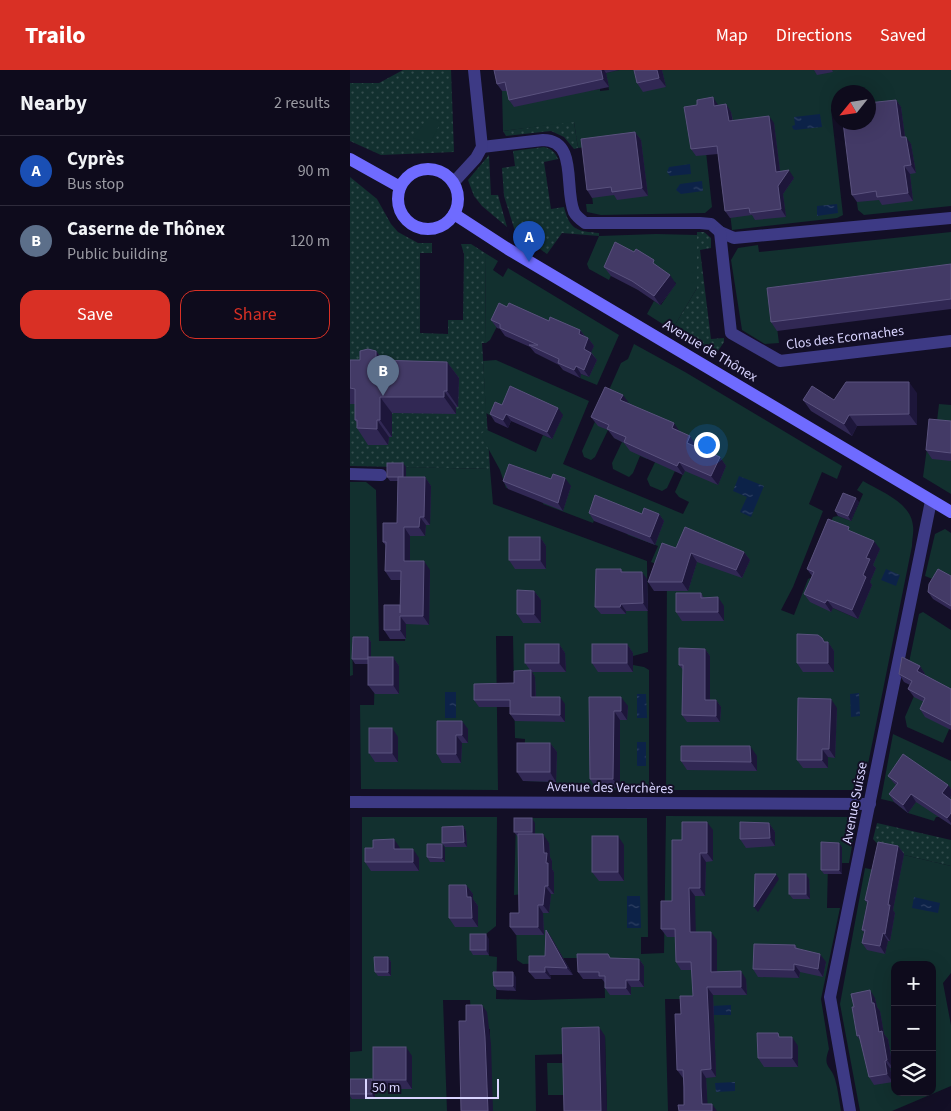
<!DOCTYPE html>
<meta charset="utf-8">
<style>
body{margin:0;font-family:"Source Sans 3",sans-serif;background:#1c1929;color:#f1f3f6}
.controls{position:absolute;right:15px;bottom:15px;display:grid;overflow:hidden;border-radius:10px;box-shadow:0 5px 20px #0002}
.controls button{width:45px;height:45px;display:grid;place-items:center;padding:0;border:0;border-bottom:1px solid #2e2b3b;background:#0e0b1c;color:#f1f3f6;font:25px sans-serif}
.compass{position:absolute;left:481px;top:15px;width:45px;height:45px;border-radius:50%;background:#0e0b1c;box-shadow:0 5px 20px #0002;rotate:240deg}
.scale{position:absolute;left:15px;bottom:12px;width:134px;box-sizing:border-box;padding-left:5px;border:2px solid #d9d4ff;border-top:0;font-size:14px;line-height:18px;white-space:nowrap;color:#d9d4ff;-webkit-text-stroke:4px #130f26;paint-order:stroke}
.you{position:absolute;left:356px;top:374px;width:18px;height:18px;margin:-12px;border:4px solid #fff;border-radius:50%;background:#1a73e8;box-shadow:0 0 0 8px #1a73e833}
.badge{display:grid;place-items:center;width:32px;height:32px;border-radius:50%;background:#d93025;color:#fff;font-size:16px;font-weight:700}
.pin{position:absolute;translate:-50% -41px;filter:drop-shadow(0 1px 2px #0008)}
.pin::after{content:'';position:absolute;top:26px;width:18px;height:15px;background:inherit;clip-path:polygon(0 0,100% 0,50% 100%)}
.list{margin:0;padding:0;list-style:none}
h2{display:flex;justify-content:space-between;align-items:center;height:65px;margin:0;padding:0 20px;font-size:21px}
h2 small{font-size:16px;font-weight:400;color:#9b9ba3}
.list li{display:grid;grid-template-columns:32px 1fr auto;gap:15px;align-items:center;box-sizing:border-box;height:70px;padding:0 20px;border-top:1px solid #2e2b3b}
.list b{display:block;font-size:19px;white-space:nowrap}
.list p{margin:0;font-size:16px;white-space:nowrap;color:#9b9ba3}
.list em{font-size:16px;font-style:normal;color:#9b9ba3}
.actions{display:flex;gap:10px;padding:15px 20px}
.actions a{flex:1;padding:11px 0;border:1px solid #d93025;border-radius:15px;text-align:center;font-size:18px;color:#d93025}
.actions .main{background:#d93025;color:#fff}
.icon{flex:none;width:28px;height:28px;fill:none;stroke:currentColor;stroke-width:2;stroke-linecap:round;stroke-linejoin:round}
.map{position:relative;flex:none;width:601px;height:1041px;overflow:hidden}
header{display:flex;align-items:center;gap:30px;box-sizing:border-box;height:70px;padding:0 25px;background:#d93025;color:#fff}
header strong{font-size:24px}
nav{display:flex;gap:28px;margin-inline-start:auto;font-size:18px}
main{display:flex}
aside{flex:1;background:#0e0b1c}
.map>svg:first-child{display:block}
</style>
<header>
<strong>Trailo</strong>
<nav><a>Map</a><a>Directions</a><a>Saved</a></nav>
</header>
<main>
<aside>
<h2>Nearby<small>2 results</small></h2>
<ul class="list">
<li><span class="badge" style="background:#1a4fb4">A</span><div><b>Cyprès</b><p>Bus stop</p></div><em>90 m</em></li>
<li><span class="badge" style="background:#5c6f8a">B</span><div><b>Caserne de Thônex</b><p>Public building</p></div><em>120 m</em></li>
</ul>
<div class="actions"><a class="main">Save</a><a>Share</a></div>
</aside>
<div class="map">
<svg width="601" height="1041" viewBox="0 0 601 1041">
<defs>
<pattern id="grass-dots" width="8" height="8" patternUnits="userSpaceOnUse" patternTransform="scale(1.25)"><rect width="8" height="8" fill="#12302f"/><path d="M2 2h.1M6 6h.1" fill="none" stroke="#344d4e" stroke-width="1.8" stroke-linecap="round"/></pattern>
<pattern id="water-ripples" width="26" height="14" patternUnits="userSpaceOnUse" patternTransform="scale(1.25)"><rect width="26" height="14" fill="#0c2248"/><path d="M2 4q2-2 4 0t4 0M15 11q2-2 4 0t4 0" fill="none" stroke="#2f4163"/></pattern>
</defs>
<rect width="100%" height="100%" fill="#130f26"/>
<g fill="url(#grass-dots)">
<path d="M 53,0 L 101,0 L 104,82 L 31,85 L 0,71 L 0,13 L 29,13 Z"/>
<path d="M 217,52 L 224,52 L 228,78 L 224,79 L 214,67 L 201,61 L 156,66 L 153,61 Z"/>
<path d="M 194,77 C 202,79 205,82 208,89 L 194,92 L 201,139 L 214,137 C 220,161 228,161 249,163 L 249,166 L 212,163 L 197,184 L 165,161 L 154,126 L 152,98 L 165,96 L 163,81 Z"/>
<path d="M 139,85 L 141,125 L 148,125 L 157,157 L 132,136 L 124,126 L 118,110 Z"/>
<path d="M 0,107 L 27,129 L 41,154 L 48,162 L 68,173 L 82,173 L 82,183 L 70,183 L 70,263 L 98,264 L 98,250 L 113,250 L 114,184 L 111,174 L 121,174 L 135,183 L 136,273 L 132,273 L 140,399 L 0,396 Z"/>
<path d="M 347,162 L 354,162 L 361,168 L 361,178 L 350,180 L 361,269 L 374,268 L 374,272 L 366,284 L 322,260 L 347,218 Z"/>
<path d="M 527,753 L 601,770 L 601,796 L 533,780 L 523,769 Z"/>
</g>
<g fill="#12302f" fill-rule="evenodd">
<path d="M 269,0 L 601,0 L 601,136 L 514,145 L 508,140 L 505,119 L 518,52 L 518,22 L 488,22 L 488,38 L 481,39 L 493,145 L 487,148 L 382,160 L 367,33 L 351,36 L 362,137 L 355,143 L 251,145 L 237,142 L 236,134 L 243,134 L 236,77 L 228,78 L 224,52 L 153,61 L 152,21 L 149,6 L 237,21 L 250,19 L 250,21 L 259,20 L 256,3 Z"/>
<path d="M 79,47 L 91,52 L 80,73 L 63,68 Z"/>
<path d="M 601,162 L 601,204 L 423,227 L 429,273 L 415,274 L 392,260 L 381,190 L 388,178 L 408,175 L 409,182 Z"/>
<path d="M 306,164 L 347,165 L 347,218 L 322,260 L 297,244 L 304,231 L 311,235 L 326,213 L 309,202 L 272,182 L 259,210 L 239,199 L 237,194 L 249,166 Z"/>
<path d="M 135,183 L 148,191 L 143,200 L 153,207 L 158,198 L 269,265 L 247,315 L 230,308 L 231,304 L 239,307 L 155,241 L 140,270 L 136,273 Z"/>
<path d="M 284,274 L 335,302 L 492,396 L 487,409 L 472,402 L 459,434 L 473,441 L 443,517 L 431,540 L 444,545 L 458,509 L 463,507 L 481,541 L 483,538 L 508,549 L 471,476 L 483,447 L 488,446 L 501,451 L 513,424 L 507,420 L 513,411 C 531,422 561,432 563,456 C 564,462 562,469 562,476 L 514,714 L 508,720 L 316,720 L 317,498 L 301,492 L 308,476 L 278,465 L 251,433 L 243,453 L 193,434 L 198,418 L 156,418 L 150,400 L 133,369 L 132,363 L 137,360 L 186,382 L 193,365 L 202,369 L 213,345 L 143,347 L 136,343 L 133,291 L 146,290 L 239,331 L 213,394 L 333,444 L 339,432 L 329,427 L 325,422 L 333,404 L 325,401 L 317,418 L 312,421 L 300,416 L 297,409 L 307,388 L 300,384 L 297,389 L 290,386 L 283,403 L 279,407 L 263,399 L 262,393 L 272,372 L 264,368 L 265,363 L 258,360 L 245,387 L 241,390 L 234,387 L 232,381 L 271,293 L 278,289 Z"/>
<path d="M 589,334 L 601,335 L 601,424 L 573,407 L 580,356 L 587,351 Z"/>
<path d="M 56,397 L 140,399 L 143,434 L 297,491 L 298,582 L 283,586 L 283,595 L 294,597 L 299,600 L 299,721 L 206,718 L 206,712 L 173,711 L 175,669 L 165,668 L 163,566 L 146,566 L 148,720 L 11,719 L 10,635 L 24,635 L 25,597 L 21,594 L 21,572 L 2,571 L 3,605 L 0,606 L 0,412 L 16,412 L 26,420 L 29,571 L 55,571 L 60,466 L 76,455 L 80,455 L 54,416 Z"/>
<path d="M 595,459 L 601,463 L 601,510 L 590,512 L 575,506 L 585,464 Z"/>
<path d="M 573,542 L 601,560 L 601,655 L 593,673 L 557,657 L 555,647 L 567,619 L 555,612 L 569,544 Z"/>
<path d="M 543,664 L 601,691 L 601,755 L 590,747 L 586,747 L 584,751 L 558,743 L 544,732 L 531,729 Z"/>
<path d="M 316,746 L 502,747 L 506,753 L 499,793 L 478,793 L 477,838 L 490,838 L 471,929 L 479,979 C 472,998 481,995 485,1009 C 488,1019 489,1030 491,1041 L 340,1041 L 339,1008 L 366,1007 L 364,951 L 337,952 L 335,929 L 315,929 L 318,1041 L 257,1041 L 255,966 L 218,984 L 185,985 L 186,1041 L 140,1041 L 140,959 L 138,959 L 121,943 L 120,930 L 93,930 L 97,1041 L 0,1041 L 0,982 L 12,981 L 12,747 L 147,747 L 146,856 L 136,864 L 136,868 L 139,869 L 139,886 L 147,887 L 146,929 L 183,930 L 255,928 L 254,892 L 228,888 L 213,888 L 210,884 L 200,893 L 173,894 L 167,890 L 166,851 L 174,824 L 164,825 L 166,752 L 170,748 L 297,748 L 298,867 L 291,867 L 291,884 L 314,883 Z"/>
<path d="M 533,780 L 601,796 L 601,903 L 593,913 L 601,955 L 601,1016 L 542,1041 L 510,1041 L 490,934 L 515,798 L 529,801 ZM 545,895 L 582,895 L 582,1022 L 545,1022 Z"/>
<path d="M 197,993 L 219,993 L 220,1025 L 198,1025 Z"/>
</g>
<g fill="url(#water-ripples)">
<path d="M 470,44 L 472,57 L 445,60 L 443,59 L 442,56 L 445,55 L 444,47 Z"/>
<path d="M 340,94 L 341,104 L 320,106 L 317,102 L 319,97 Z"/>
<path d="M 352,111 L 353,121 L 331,124 L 326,120 L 330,114 Z"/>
<path d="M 487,134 L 488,143 L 467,146 L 467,136 Z"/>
<path d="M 389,406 L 414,416 L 401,447 L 390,442 L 397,427 L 383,421 Z"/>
<path d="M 536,499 L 550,505 L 546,516 L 531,510 Z"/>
<rect x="95" y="622" width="11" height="26"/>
<path d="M 509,623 L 510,646 L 501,647 L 500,624 Z"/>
<path d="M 287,624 L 296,624 L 297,648 L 287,648 Z"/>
<rect x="287" y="672" width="9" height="24"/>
<path d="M 277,826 L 290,826 L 291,858 L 277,858 Z"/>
<path d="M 564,827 L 590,833 L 588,843 L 562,838 Z"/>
<path d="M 381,935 L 381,945 L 361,945 L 361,936 Z"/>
<path d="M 385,1012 L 385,1021 L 366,1022 L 365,1013 Z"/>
</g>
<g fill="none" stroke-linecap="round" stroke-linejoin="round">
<g stroke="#3d3a85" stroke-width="12">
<path d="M 132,77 L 193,70 C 228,70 214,119 224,142 C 226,146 231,150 235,153 L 350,153 L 361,154 L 370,162 L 384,168 L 601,148"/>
<path d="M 103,113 L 126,88 L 132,77 L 124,0"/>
<path d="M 370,162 L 381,263 L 430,291 L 601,271"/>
<path d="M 0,404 L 31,405"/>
<path d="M 0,732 L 520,734"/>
<path d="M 500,1041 L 480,927 L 581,431"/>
</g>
<g stroke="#6f6bff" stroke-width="12">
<path d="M 0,89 L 50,117"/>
<circle cx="78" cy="129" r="30"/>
<path d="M 104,144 L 158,179 L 601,442"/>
</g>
</g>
<g fill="#312854">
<path d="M 144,0 L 269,0 L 256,3 L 259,17 L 164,37 L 159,30 L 157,21 L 152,21 L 147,14 Z"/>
<path d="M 284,0 L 312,0 L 316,17 L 293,22 L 287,13 Z"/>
<path d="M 464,0 L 482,0 L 483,2 L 467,5 Z"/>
<path d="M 546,30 L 551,37 L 555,67 L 561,74 L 566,103 L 560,104 L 563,131 L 532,135 L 529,130 L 507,132 L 502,125 Z"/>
<path d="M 376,34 L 381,42 L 383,50 L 424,53 L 430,101 L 444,108 L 433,124 L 436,147 L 405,150 L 402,145 L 380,148 L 375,141 L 368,84 L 346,86 L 341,79 L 368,35 Z"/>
<path d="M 285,62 L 291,70 L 298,126 L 267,130 L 264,125 L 242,128 L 237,120 Z"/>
<path d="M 601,194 L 601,239 L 427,261 L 421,252 Z"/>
<path d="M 254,197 L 326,214 L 310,235 L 288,220 L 261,206 Z"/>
<path d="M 157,237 L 199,251 L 230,260 L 235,266 L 238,268 L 244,276 L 241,282 L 247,290 L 239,307 L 231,304 L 230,308 L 213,300 L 209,295 L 185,283 L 180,277 L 155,266 L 150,259 L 147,258 L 141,250 Z"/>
<path d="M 26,281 L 33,290 L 97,292 L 109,308 L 108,337 L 106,337 L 106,344 L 42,343 L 42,367 L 39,367 L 38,375 L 18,375 L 7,358 L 7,353 L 5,350 L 5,334 L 0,334 L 0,290 L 10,290 Z"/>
<path d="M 567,323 L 567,355 L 507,356 L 502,366 L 461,341 L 453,330 L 484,330 Z"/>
<path d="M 279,333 L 330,362 L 346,375 L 345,376 L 370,387 L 376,396 L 368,415 L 335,401 L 333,405 L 280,381 L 274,373 L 264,368 L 258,360 L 248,356 L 241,347 Z"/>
<path d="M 152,335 L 213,345 L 202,369 L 161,351 L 158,358 L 145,352 L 140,344 Z"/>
<path d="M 601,351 L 601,391 L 582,389 L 576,380 Z"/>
<path d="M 56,397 L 56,407 L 75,407 L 81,416 L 80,455 L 76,455 L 75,466 L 60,466 L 60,491 L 80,500 L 79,555 L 56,554 L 56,569 L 40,569 L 34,560 L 50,535 L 51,510 L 41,510 L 35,501 L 36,476 L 33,472 L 47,453 L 48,411 L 40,411 L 37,407 Z"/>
<path d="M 201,409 L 221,416 L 213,441 L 158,419 L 153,411 Z"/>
<path d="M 509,432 L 501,451 L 488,446 L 485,441 Z"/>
<path d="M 239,443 L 292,444 L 309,444 L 314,451 L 305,475 L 244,451 Z"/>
<path d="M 503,462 L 530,479 L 523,495 L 526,498 L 520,512 L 522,515 L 508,549 L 483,538 L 481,542 L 460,532 L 454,524 L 462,506 L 457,499 Z"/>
<path d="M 190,467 L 196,476 L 196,499 L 165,499 L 159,490 Z"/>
<path d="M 326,478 L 394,482 L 400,490 L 392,508 L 347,492 L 338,521 L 304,521 L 298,512 Z"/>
<path d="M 271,499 L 273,502 L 297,509 L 298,541 L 276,541 L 276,544 L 251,544 L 245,537 Z"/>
<path d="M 601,506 L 601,540 L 583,529 L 578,522 Z"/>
<path d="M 184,521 L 191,530 L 191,553 L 173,553 L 167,544 Z"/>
<path d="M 351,523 L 354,528 L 374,536 L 374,551 L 332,551 L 326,542 Z"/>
<path d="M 18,567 L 21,572 L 21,587 L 43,587 L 49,596 L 49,624 L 25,624 L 18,615 L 18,594 L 5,594 L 2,589 Z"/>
<path d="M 472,568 L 475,572 L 478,572 L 484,581 L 484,602 L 453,602 L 447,593 Z"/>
<path d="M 209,574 L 215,583 L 216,602 L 182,602 L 185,607 L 186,627 L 215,634 L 215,652 L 165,651 L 160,644 L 160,637 L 129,637 L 124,630 L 164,613 L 180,600 L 175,593 Z"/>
<path d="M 277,574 L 283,583 L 283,602 L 248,602 L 242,593 Z"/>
<path d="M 355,579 L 360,586 L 360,630 L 366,630 L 371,637 L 370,652 L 337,652 L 332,645 L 333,600 L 329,595 Z"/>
<path d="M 570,596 L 575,604 L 575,605 L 601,619 L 601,660 L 575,647 L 570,639 L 574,632 L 564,627 L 558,619 L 560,615 L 554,612 L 549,604 Z"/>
<path d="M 239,627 L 278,636 L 277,650 L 270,650 L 270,718 L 246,718 L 240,709 Z"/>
<path d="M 487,638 L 485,688 L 478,687 L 478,698 L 453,698 L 447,690 Z"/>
<path d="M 87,651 L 118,659 L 118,673 L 112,673 L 111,693 L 92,693 L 87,684 Z"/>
<path d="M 48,667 L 48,692 L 25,692 L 19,683 Z"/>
<path d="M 200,673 L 207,682 L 206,712 L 173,711 L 167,702 Z"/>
<path d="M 407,686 L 407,701 L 337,700 L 331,691 Z"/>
<path d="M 538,706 L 598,715 L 601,719 L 601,726 L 600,728 L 601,730 L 601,755 L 566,732 L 558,743 L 544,732 L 539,724 L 546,715 L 544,713 Z"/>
<path d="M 185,753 L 185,764 L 199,773 L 200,787 L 202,791 L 202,799 L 204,802 L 204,824 L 201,824 L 199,843 L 193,843 L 194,865 L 166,865 L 160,857 L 169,843 L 168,767 L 164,762 Z"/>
<path d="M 419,753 L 425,762 L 425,776 L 396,778 L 390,769 Z"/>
<path d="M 113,756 L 116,761 L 117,777 L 95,777 L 92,773 Z"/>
<path d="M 363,760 L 363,791 L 356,792 L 355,826 L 345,826 L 345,862 L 367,870 L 367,902 L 396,909 L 397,925 L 363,925 L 366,1007 L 356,1008 L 357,1025 L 334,1035 L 333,1008 L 327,1000 L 331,944 L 343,926 L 342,900 L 331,900 L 326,892 L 325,867 L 317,867 L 311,859 L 322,831 L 332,770 Z"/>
<path d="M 489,773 L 492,777 L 492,804 L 474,804 L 471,800 Z"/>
<path d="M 274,775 L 274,811 L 249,811 L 242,802 Z"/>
<path d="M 548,776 L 554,784 L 543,840 L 545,843 L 540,871 L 538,871 L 535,884 L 517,880 L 512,873 L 514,862 L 512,860 L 517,833 L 515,830 Z"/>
<path d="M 95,778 L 95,792 L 80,792 L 77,787 Z"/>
<path d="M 50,779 L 69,788 L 69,801 L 21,801 L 15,792 Z"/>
<path d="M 459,809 L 460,829 L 443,829 L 439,824 Z"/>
<path d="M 116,815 L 123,824 L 123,829 L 128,836 L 128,857 L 105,857 L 99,848 Z"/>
<path d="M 196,860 L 201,867 L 223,905 L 200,905 L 201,909 L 185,909 L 179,902 L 195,886 Z"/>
<path d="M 139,869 L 139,885 L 123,885 L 120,880 Z"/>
<path d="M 445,875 L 448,879 L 476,892 L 473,907 L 450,902 L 449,908 L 408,907 L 403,899 Z"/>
<path d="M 38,887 L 41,892 L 41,906 L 28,906 L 25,902 Z"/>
<path d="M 261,888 L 289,889 L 294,896 L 294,917 L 281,917 L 281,925 L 260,925 L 255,918 L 255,913 L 252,909 L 233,909 L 228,902 Z"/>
<path d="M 166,907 L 166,921 L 147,920 L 144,916 Z"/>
<path d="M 525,928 L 527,937 L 530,941 L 534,964 L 538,969 L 543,998 L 540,998 L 543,1012 L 524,1015 L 519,1007 L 511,971 L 507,966 Z"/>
<path d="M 431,967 L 448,976 L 448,997 L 414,997 L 408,988 Z"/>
<path d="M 62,986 L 62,1019 L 30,1019 L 23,1010 Z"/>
<path d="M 0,1009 L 22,1009 L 25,1014 L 25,1029 L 2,1029 L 0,1026 Z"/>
</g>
<g fill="#1d163a">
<path d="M 251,0 L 254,0 L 256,3 L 259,17 L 253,9 Z"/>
<path d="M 307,0 L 312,0 L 316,17 L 309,8 Z"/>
<path d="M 363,27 L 368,35 L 364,36 Z"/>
<path d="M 546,30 L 551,37 L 556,75 L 551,67 Z"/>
<path d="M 376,34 L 381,42 L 384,58 L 379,51 Z"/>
<path d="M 419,46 L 424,53 L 431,109 L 426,102 Z"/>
<path d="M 285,62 L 291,70 L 298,126 L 292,118 Z"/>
<path d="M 556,67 L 561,74 L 566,103 L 561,95 Z"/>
<path d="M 554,96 L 560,104 L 563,131 L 558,123 Z"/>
<path d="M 439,100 L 444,108 L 433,124 L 436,147 L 431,139 L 428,116 Z"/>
<path d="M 320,205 L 326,214 L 310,235 L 304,226 Z"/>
<path d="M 230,260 L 236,268 L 229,264 Z"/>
<path d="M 238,268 L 244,276 L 239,287 L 234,279 Z"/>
<path d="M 26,281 L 38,297 L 26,290 Z"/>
<path d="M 241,283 L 247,290 L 239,307 L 234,300 Z"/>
<path d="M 97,292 L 109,308 L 108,337 L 97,321 Z"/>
<path d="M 226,296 L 231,304 L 230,308 L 224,300 Z"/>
<path d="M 559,312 L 567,323 L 567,355 L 559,344 Z"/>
<path d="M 94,321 L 106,337 L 106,344 L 94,327 Z"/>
<path d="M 273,325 L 279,333 L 270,330 Z"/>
<path d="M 30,327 L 42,343 L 42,367 L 30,350 Z"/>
<path d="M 208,338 L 213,345 L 202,369 L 197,362 Z"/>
<path d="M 156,344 L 161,351 L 158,358 L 153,350 Z"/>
<path d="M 499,345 L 507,356 L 502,366 L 494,354 Z"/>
<path d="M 27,350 L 39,367 L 38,375 L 27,359 Z"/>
<path d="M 324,353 L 330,362 L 322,358 Z"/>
<path d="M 340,366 L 346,375 L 343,381 L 337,373 Z"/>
<path d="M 370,387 L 376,396 L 368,415 L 361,406 Z"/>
<path d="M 329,392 L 335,401 L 333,405 L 327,396 Z"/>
<path d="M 53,393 L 56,397 L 56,412 L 53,407 Z"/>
<path d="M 75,407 L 81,416 L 80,455 L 74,447 Z"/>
<path d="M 215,408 L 221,416 L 213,441 L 208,433 Z"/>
<path d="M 506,428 L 509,432 L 501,451 L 498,446 Z"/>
<path d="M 309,444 L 314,451 L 305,475 L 300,467 Z"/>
<path d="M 70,447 L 76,455 L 75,466 L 69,457 Z"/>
<path d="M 54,457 L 60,466 L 60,499 L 54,491 Z"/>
<path d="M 190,467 L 196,476 L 196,499 L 190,490 Z"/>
<path d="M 524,471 L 530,479 L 523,495 L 526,498 L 520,512 L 522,515 L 508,549 L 502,540 L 513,505 L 516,488 Z"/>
<path d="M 394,482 L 400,490 L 392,508 L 386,500 Z"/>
<path d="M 341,483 L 347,492 L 338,521 L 332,512 Z"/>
<path d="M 74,491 L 80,500 L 79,555 L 73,546 Z"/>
<path d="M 292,502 L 297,509 L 298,541 L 293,533 Z"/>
<path d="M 184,521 L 191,530 L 191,553 L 184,544 Z"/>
<path d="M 368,527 L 374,536 L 374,551 L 368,542 Z"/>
<path d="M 477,530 L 483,538 L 481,542 L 475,533 Z"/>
<path d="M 271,534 L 276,541 L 276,544 L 270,537 Z"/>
<path d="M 50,546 L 56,554 L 56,569 L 50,560 Z"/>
<path d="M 18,567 L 21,572 L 21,594 L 18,589 Z"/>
<path d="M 472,568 L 478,576 L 478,572 L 484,581 L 484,602 L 478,593 L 474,572 Z"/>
<path d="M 209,574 L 215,583 L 216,602 L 209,593 Z"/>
<path d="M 277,574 L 283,583 L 283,602 L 277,593 Z"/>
<path d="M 355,579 L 360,586 L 360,637 L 355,630 Z"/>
<path d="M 43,587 L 49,596 L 49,624 L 43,615 Z"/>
<path d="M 570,596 L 575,604 L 573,609 L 567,601 Z"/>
<path d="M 181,600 L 185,607 L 186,634 L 181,627 Z"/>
<path d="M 210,627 L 215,634 L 215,652 L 210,645 Z"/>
<path d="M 271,627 L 278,636 L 277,650 L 271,641 Z"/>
<path d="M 481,629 L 487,638 L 485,688 L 479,679 Z"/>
<path d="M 366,630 L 371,637 L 370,652 L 366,646 Z"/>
<path d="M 264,641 L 270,650 L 270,718 L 263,709 Z"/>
<path d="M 112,651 L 118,659 L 118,673 L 112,665 Z"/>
<path d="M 42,658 L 48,667 L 48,692 L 42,683 Z"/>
<path d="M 106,665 L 112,673 L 111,693 L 106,684 Z"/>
<path d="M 200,673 L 207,682 L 206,712 L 200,702 Z"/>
<path d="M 400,676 L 407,686 L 407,701 L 401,692 Z"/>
<path d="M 472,679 L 478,687 L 478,698 L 472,690 Z"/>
<path d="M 598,715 L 601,719 L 601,726 L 598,731 L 592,723 Z"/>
<path d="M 561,724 L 566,732 L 558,743 L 553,735 Z"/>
<path d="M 601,743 L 601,753 L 597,748 Z"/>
<path d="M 182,748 L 185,753 L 185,767 L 182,762 Z"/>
<path d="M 357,752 L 363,760 L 363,791 L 357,783 Z"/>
<path d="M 419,753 L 425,762 L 425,776 L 420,768 Z"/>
<path d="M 113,756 L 116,761 L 117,777 L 114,772 Z"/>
<path d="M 193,764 L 199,773 L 200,787 L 202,791 L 202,799 L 204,802 L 204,824 L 198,816 L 194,783 Z"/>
<path d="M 268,766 L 274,775 L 274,811 L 268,802 Z"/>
<path d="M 44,769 L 50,778 L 50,788 L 44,779 Z"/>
<path d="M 489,773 L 492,777 L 492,804 L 489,800 Z"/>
<path d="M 92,774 L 95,778 L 95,792 L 92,788 Z"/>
<path d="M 548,776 L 554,784 L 543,840 L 545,843 L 540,871 L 535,864 L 538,835 Z"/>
<path d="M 63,779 L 69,788 L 69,801 L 63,792 Z"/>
<path d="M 350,783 L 356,792 L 355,826 L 350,818 Z"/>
<path d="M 426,804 L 429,809 L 408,842 L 404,837 Z"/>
<path d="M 456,804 L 459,809 L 460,829 L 456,824 Z"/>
<path d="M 116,815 L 123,824 L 123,829 L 128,836 L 128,857 L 122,848 L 117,827 Z"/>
<path d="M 195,816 L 201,824 L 199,843 L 193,835 Z"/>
<path d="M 339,818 L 345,826 L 346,870 L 340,862 Z"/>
<path d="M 188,835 L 193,843 L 194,865 L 188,857 Z"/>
<path d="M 196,860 L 201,867 L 223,905 L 217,898 Z"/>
<path d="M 361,862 L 367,870 L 367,910 L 361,902 Z"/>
<path d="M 533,863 L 538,871 L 535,884 L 530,876 Z"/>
<path d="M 136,864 L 139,869 L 139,885 L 136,880 Z"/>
<path d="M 470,884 L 476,892 L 473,907 L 468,899 Z"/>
<path d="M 38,887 L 41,892 L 41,906 L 38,902 Z"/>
<path d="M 289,889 L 294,896 L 294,917 L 289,910 Z"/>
<path d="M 444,894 L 450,902 L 449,908 L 444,900 Z"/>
<path d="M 195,897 L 200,905 L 201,909 L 195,902 Z"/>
<path d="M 391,901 L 396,909 L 397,925 L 391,917 Z"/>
<path d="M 163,902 L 166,907 L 166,921 L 163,916 Z"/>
<path d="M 276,910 L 281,917 L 281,925 L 276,918 Z"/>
<path d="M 357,917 L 363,925 L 366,1007 L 361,999 Z"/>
<path d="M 520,920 L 525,928 L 527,937 L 530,941 L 534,964 L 538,969 L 543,998 L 537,990 L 529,962 Z"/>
<path d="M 132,935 L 137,942 L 141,974 L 143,1041 L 138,1041 Z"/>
<path d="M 249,957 L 255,966 L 257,1041 L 251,1041 Z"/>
<path d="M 442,967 L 448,976 L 448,997 L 442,988 Z"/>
<path d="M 56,977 L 62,986 L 62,1019 L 56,1010 Z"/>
<path d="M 535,991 L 540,998 L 543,1012 L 537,1004 Z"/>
<path d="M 351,1000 L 356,1008 L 358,1041 L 352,1034 Z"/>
<path d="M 22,1009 L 25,1014 L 25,1029 L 22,1024 Z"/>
<path d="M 362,1034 L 367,1041 L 362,1041 Z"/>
</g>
<g fill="#433a66" stroke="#5a527e">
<path d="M 144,0 L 251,0 L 253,9 L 159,30 L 155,12 L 147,14 Z"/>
<path d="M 284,0 L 307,0 L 309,8 L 287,13 Z"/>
<path d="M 363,27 L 364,36 L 376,34 L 379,51 L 419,46 L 426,102 L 439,100 L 428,116 L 431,139 L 400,143 L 399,138 L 375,141 L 367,76 L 341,79 L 334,37 L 347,35 L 347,30 Z"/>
<path d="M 546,30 L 551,67 L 556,67 L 561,95 L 554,96 L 558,123 L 527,127 L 526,121 L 502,125 L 493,52 L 518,52 L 518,33 Z"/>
<path d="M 285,62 L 292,118 L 262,122 L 261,117 L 237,120 L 231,69 Z"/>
<path d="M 265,172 L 284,182 L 286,179 L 304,190 L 303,193 L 320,205 L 304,226 L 282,211 L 254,197 Z"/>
<path d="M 601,194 L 601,229 L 421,252 L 417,218 Z"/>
<path d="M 149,233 L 157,237 L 159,233 L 199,251 L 200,247 L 230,260 L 229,264 L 238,268 L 234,279 L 241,283 L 234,300 L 226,296 L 224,300 L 208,293 L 209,289 L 179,275 L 188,275 L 150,258 L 150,254 L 141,250 Z"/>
<path d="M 18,279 L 26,281 L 26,290 L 97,292 L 97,321 L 94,321 L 94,327 L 30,327 L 30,350 L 27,350 L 27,359 L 7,358 L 7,350 L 5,350 L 5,319 L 0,318 L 0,290 L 10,290 L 10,281 Z"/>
<path d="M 496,312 L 559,312 L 559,344 L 499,345 L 494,354 L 453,330 L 462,316 L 484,330 Z"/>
<path d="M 160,316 L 208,338 L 197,362 L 156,344 L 153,350 L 140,344 L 145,332 L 152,335 Z"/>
<path d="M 255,317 L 273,325 L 270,330 L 324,353 L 322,358 L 340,366 L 337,373 L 370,387 L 361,406 L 329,392 L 327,396 L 274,372 L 276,367 L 257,359 L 259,355 L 241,347 Z"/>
<path d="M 579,349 L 601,351 L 601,383 L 576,380 Z"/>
<rect x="37" y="393" width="16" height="14"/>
<path d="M 159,394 L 201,409 L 203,404 L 215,408 L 208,433 L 153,411 Z"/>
<path d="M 48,407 L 75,407 L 74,447 L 70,447 L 69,457 L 54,457 L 54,491 L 74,491 L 73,546 L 50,546 L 50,560 L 34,560 L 34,535 L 50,535 L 50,543 L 51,501 L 35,501 L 36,472 L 33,472 L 33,453 L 47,453 Z"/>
<path d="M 493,423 L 506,428 L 498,446 L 485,441 Z"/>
<path d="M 245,425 L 292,444 L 294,438 L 309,444 L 300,467 L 239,443 Z"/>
<path d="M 478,449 L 499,457 L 498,460 L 524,471 L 516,488 L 520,489 L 513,505 L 516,507 L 502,540 L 477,530 L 475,533 L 454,524 L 464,502 L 457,499 Z"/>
<path d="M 335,457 L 394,482 L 386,500 L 341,483 L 332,512 L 298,512 L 312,473 L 326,478 Z"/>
<rect x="159" y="467" width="31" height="23"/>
<path d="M 246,499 L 271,499 L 271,502 L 292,502 L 293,533 L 271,534 L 270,537 L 245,537 Z"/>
<path d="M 588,499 L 601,506 L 601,536 L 578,522 L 579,514 Z"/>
<path d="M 167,520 L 184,521 L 184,544 L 167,544 Z"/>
<path d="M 326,523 L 351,523 L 351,528 L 368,527 L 368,542 L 326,542 Z"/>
<path d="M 447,564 L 468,565 L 472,568 L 474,572 L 478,572 L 478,593 L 447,593 Z"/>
<path d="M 3,567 L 18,567 L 18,589 L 2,589 Z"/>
<rect x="175" y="574" width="34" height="19"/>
<rect x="242" y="574" width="35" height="19"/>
<path d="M 329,578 L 355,579 L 355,630 L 366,630 L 366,646 L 332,645 L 333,595 L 329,595 Z"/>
<rect x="18" y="587" width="25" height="28"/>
<path d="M 552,587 L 570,596 L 567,601 L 601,619 L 601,655 L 570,639 L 575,628 L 558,619 L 562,611 L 549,604 Z"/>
<path d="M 181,600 L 181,627 L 210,627 L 210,645 L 160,644 L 160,630 L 124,630 L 124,614 L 164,613 L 164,601 Z"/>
<path d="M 239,627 L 271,627 L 271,641 L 264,641 L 263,709 L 240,709 Z"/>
<path d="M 448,628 L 481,629 L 479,679 L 472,679 L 472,690 L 447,690 Z"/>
<path d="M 87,651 L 112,651 L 112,665 L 106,665 L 106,684 L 87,684 Z"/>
<rect x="19" y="658" width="23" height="25"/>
<rect x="167" y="673" width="33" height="29"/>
<path d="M 331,676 L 400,676 L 401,692 L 331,691 Z"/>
<path d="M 553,684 L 598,715 L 592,723 L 601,730 L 601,743 L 597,748 L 561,724 L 553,735 L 539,724 L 548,713 L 538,706 Z"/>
<rect x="164" y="748" width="18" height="14"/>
<path d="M 332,752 L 357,752 L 357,783 L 350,783 L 350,818 L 339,818 L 340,862 L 361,862 L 361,902 L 391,901 L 391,917 L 357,917 L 361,999 L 351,1000 L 351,1017 L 352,1034 L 362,1034 L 362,1041 L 329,1041 L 328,1035 L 334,1035 L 334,1017 L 333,1000 L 327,1000 L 325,944 L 331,944 L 330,926 L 343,926 L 341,892 L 326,892 L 325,859 L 311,859 L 311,831 L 322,831 L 322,770 L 332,770 Z"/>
<path d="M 390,752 L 419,753 L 420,768 L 390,769 Z"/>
<path d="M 113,756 L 114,772 L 92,773 L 92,757 Z"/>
<path d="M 168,764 L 193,764 L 194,783 L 197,783 L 196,793 L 198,793 L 198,816 L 195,816 L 193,835 L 188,835 L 188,857 L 160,857 L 160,843 L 169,843 Z"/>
<rect x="242" y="766" width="26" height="36"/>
<path d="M 44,769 L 44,779 L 63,779 L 63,792 L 15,792 L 15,778 L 23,778 L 23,770 Z"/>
<path d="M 471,772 L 489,773 L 489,800 L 471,800 Z"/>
<path d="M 528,772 L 548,776 L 538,835 L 540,835 L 535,864 L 533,863 L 530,876 L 512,873 L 515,860 L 512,860 L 518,831 L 515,830 Z"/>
<path d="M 77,774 L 92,774 L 92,788 L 77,787 Z"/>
<path d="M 405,804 L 426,804 L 404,837 Z"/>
<rect x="439" y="804" width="17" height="20"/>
<path d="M 99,815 L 116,815 L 117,827 L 121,827 L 122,848 L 99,848 Z"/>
<path d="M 196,860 L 217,898 L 195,897 L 195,902 L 179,902 L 179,886 L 195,886 Z"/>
<rect x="120" y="864" width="16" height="16"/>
<path d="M 404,874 L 445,875 L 445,878 L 470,884 L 468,899 L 444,894 L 444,900 L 403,899 Z"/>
<path d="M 227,884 L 258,884 L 260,888 L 289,889 L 289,910 L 276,910 L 276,918 L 255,918 L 255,906 L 249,906 L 249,902 L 228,902 Z"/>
<path d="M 24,887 L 38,887 L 38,902 L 25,902 Z"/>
<path d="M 143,902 L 163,902 L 163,916 L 144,916 Z"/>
<path d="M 520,920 L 522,933 L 524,933 L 529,962 L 532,961 L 537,990 L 535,991 L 537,1004 L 519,1007 L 509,965 L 507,966 L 502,937 L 504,937 L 501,924 Z"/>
<path d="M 116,935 L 132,935 L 135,967 L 138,1041 L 111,1041 L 109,951 L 116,951 Z"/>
<path d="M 249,957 L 251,1041 L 214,1041 L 212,958 Z"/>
<path d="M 407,963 L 428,963 L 429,967 L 442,967 L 442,988 L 408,988 Z"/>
<rect x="23" y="977" width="33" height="33"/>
<rect x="0" y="1009" width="22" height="15"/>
</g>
<g text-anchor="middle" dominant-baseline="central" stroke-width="4" stroke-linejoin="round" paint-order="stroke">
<g font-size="14" fill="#d9d4ff" stroke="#130f26">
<text transform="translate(495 268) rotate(-7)">Clos des Ecornaches</text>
<text transform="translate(360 281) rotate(31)">Avenue de Thônex</text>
<text transform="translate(260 718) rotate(1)">Avenue des Verchères</text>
<text transform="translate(505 733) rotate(-79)">Avenue Suisse</text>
</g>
</g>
</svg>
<div class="controls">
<button>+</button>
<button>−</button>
<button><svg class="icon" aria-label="layers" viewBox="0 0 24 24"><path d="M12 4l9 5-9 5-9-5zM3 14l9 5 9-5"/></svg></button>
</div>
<svg class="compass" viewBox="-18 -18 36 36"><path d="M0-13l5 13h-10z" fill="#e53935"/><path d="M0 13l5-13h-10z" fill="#9b9ba3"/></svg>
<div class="scale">50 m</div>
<div class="you"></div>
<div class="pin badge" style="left:179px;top:192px;background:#1a4fb4">A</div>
<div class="pin badge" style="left:33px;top:326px;background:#5c6f8a">B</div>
</div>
</main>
